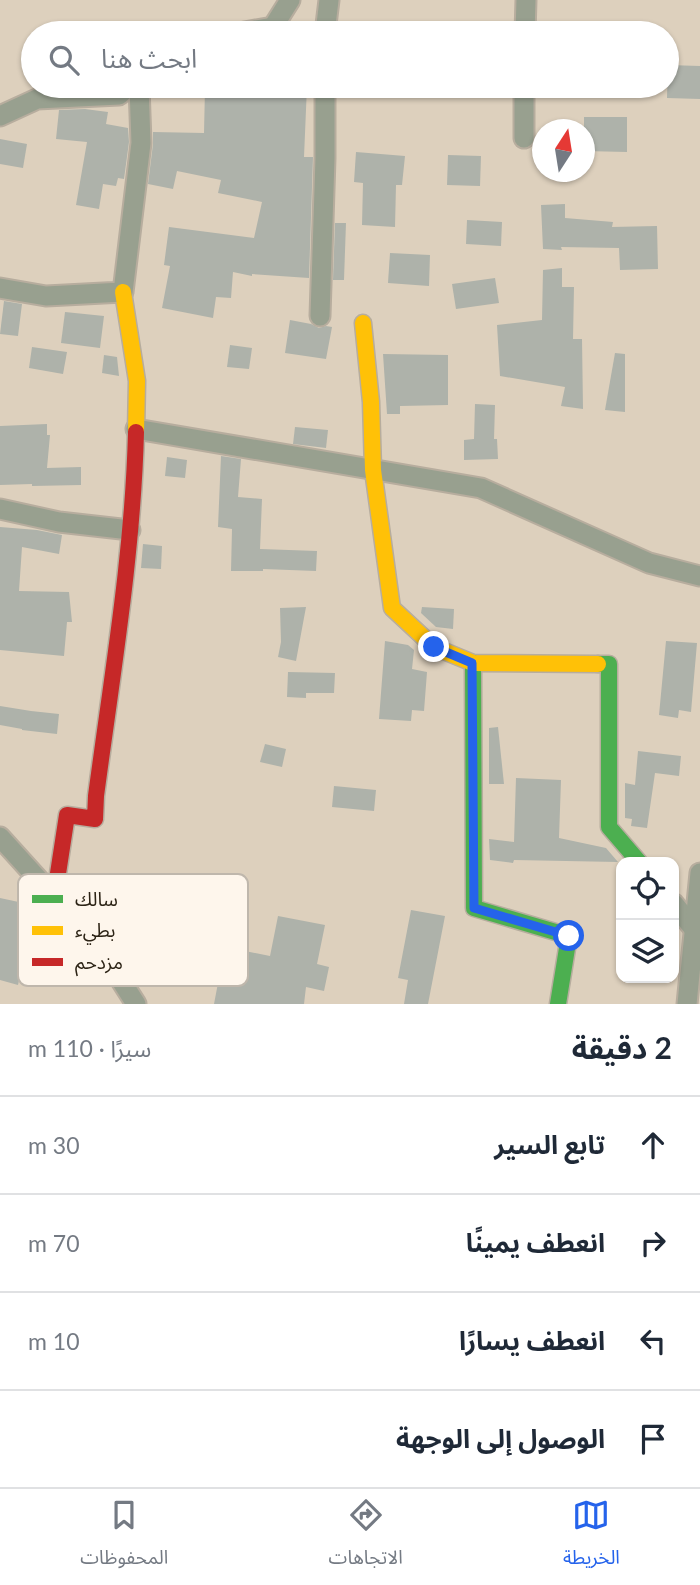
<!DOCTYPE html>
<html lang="ar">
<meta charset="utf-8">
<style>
body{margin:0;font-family:Lato,"Noto Sans Arabic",sans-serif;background:#f6f6f7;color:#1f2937;direction:rtl}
.controls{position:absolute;right:21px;bottom:21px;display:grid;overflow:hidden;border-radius:14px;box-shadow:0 2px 5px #0004}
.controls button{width:63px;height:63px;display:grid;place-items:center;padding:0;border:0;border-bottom:2px solid #e0e1e3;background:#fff;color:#1f2937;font:35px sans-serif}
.compass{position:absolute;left:532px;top:119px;width:63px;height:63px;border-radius:50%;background:#fff;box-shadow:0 2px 5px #0004;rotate:12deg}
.stop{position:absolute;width:21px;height:21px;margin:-16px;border:5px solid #2563eb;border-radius:50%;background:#fff}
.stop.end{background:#2563eb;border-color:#fff;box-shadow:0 2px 7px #0008}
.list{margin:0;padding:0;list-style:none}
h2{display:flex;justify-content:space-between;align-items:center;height:91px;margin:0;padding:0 28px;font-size:30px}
h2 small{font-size:23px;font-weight:400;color:#747a83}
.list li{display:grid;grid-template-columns:46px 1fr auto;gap:21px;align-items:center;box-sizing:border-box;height:98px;padding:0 28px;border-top:2px solid #e0e1e3}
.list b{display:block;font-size:26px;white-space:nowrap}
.list em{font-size:23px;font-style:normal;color:#747a83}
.icon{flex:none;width:38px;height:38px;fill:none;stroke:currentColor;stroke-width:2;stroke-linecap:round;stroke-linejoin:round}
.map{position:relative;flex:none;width:700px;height:1004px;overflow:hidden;direction:ltr}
.search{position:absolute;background:#fff;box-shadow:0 2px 5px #0004;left:21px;right:21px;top:21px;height:77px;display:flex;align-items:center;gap:18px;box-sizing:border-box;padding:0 24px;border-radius:38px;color:#747a83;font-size:26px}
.sheet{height:483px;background:#fff}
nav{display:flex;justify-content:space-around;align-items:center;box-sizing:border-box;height:98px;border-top:2px solid #e0e1e3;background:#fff;font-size:19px;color:#747a83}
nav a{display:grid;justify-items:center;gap:4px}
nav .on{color:#2563eb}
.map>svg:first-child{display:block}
</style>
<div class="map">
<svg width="700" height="1004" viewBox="0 0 700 1004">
<rect width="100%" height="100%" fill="#ddd0bd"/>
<g fill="#aeb2aa">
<path d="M 668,65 L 700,66 L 700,99 L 667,98 Z"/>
<path d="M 239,86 L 307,86 L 304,157 L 313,157 L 309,278 L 252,274 L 252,276 L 233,272 L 231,298 L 216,297 L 213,318 L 162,308 L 170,266 L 164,265 L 169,227 L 254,238 L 262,202 L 218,193 L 221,180 L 177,171 L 173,189 L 148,184 L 153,144 L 153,132 L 204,133 L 205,88 L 239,88 Z"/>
<path d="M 85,109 L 108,112 L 106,124 L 128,128 L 129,142 L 124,179 L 118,178 L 116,186 L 103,184 L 99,209 L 76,205 L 87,142 L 56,139 L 59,110 Z"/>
<path d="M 584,117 L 627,117 L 627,152 L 584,151 Z"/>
<path d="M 0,139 L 27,144 L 23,168 L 0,164 Z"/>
<path d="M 356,152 L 405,156 L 402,185 L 396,185 L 395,227 L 362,225 L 363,183 L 354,182 Z"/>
<path d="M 448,155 L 481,156 L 480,186 L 447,185 Z"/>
<path d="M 565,204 L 565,218 L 613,222 L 612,227 L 657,226 L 658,269 L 620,270 L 619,248 L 561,247 L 562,250 L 543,249 L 541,205 Z"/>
<path d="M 467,220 L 502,222 L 501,246 L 466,244 Z"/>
<path d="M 335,223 L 346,223 L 344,280 L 333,280 Z"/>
<path d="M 390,253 L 430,255 L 429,286 L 388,283 Z"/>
<path d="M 562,268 L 562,287 L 574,287 L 573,339 L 582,339 L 583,409 L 561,406 L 565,387 L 500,376 L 497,325 L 542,320 L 543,270 Z"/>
<path d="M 495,278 L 499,303 L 456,309 L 452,284 Z"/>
<path d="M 4,301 L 22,304 L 18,336 L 0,334 Z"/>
<path d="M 65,312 L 104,316 L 100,348 L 61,343 Z"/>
<path d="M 290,320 L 311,324 L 319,328 L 326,326 L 332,327 L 326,359 L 285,353 Z"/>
<path d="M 230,345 L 252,348 L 249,369 L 227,367 Z"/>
<path d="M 32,347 L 67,352 L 63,374 L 29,368 Z"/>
<path d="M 615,353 L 625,354 L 625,412 L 605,410 Z"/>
<path d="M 383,354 L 448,355 L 448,405 L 400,406 L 400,414 L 387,414 Z"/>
<path d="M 104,355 L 117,357 L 119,376 L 102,373 Z"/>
<path d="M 475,404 L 495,405 L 494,439 L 497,439 L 498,459 L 464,460 L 464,440 L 474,439 Z"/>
<path d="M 47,424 L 47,435 L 50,435 L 47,468 L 81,467 L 81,485 L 32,486 L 32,484 L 0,485 L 0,426 Z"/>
<path d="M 295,427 L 328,430 L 326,448 L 293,444 Z"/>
<path d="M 221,456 L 241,459 L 238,497 L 262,499 L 260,549 L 317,551 L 316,571 L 263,569 L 263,571 L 231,571 L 232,529 L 218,527 Z"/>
<path d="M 167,457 L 187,460 L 185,478 L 165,476 Z"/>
<path d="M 0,527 L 37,530 L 62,535 L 59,554 L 22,547 L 19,591 L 69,592 L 72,622 L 67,622 L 64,656 L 0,650 Z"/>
<path d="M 143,544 L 162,546 L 161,569 L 141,568 Z"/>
<path d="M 306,607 L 296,661 L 278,657 L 281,642 L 280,608 Z"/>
<path d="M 422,607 L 454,609 L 453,629 L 436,627 L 421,613 Z"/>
<path d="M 385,641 L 408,645 L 414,650 L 412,669 L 427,672 L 424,711 L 412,710 L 411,721 L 379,719 Z"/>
<path d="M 666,641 L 697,643 L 691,712 L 679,710 L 678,718 L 659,715 Z"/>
<path d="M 288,672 L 335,673 L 334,693 L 306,693 L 306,698 L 287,697 Z"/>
<path d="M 0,706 L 31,711 L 59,714 L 57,734 L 22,730 L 22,729 L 0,725 Z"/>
<path d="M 498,727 L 504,784 L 489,784 L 489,728 Z"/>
<path d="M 265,744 L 286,749 L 282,767 L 260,762 Z"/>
<path d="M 638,751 L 681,756 L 679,776 L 655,773 L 647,828 L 631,826 L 632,819 L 625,818 L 625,783 L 635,785 Z"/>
<path d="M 516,778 L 561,780 L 559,838 L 606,848 L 618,862 L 514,860 L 513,863 L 490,860 L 489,839 L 514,842 Z"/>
<path d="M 334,786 L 376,790 L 374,811 L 332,807 Z"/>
<path d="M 0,898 L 28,904 L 25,918 L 56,924 L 52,941 L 29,936 L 18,985 L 0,980 Z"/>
<path d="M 411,910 L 445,916 L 428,1004 L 404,1004 L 408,980 L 398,978 Z"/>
<path d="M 278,916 L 325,925 L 317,964 L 329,967 L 324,991 L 306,987 L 304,1004 L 214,1004 L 218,983 L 177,975 L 185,939 L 270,956 Z"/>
</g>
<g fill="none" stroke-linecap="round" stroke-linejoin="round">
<defs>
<g id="street">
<path d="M 239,33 L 273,27 L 290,0"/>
<path d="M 325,33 L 329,0"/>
<path d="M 525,33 L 526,0"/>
<path d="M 0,116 L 37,99 L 119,95 L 129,86"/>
<path d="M 524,138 L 524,86"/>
<path d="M 0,288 L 46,296 L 123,292 L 141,143 L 139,86"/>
<path d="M 320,316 L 325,158 L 325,86"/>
<path d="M 136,429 L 481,488 L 649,563 L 700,576"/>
<path d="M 0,509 L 59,522 L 130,530"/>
<path d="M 0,837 L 47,889 L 76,904 L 92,935 L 136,1004"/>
<path d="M 674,904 L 694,929"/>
<path d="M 687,1004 L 700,873"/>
</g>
<g id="fast">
<path d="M 473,663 L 474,908 L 569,936 L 558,1004"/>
<path d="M 598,664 L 609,664 L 609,827 L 639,862"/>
</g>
<g id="slow">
<path d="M 123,292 L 137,381 L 136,432"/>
<path d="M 363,323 L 371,402 L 373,470 L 392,608 L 434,647 L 473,663 L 598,664"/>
</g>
<path id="jam" d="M 55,893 L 67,815 L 95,819 L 96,796 C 112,675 133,554 136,432"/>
</defs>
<use href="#street" stroke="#b7ad9e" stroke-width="23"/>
<use href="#fast" stroke="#b7ad9e" stroke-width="19"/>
<use href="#slow" stroke="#b7ad9e" stroke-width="19"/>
<use href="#jam" stroke="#b7ad9e" stroke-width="19"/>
<use href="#street" stroke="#98a08f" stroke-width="19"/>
<use href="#fast" stroke="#4caf50" stroke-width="16"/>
<use href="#slow" stroke="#ffc107" stroke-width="16"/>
<use href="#jam" stroke="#c62828" stroke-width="16"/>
</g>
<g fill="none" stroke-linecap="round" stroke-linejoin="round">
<path stroke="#2563eb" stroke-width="9" d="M 434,647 L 472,663 L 474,908 L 569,936"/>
</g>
<rect x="18" y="874" width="230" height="112" rx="10" fill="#fef6ec" stroke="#bfb7ac" stroke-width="2"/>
<rect x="32" y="895" width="31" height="8" fill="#4caf50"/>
<rect x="32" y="926" width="31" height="9" fill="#ffc107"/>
<rect x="32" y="958" width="31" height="8" fill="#c62828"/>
<g font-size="19" fill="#2c2315">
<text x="75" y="906">سالك</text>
<text x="75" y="937">بطيء</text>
<text x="75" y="969">مزدحم</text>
</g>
</svg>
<div class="controls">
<button><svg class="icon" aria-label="locate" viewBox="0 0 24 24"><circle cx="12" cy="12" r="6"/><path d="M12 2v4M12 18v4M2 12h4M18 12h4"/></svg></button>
<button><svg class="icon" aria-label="layers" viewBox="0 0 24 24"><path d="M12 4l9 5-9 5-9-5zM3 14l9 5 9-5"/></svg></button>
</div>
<svg class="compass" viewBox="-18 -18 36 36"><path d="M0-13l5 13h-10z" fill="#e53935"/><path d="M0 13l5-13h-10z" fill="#747a83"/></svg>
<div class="stop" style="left:569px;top:936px"></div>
<div class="stop end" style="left:434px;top:647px"></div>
<div class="search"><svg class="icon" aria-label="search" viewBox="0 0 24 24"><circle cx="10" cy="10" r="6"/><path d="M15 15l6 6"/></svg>ابحث هنا</div>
</div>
<section class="sheet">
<h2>2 دقيقة<small>سيرًا · 110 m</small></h2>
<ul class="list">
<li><svg class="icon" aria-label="ahead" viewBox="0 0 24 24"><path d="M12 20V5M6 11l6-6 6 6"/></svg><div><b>تابع السير</b></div><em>30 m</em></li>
<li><svg class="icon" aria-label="right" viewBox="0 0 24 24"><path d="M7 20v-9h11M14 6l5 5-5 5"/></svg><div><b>انعطف يمينًا</b></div><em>70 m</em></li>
<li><svg class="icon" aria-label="left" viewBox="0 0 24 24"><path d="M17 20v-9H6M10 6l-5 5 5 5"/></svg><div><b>انعطف يسارًا</b></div><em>10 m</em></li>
<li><svg class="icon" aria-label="arrive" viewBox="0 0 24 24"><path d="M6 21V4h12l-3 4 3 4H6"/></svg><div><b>الوصول إلى الوجهة</b></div></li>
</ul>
</section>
<nav>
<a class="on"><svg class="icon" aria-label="map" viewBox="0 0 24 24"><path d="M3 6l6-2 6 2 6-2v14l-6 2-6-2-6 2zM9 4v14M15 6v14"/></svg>الخريطة</a>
<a><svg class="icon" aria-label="directions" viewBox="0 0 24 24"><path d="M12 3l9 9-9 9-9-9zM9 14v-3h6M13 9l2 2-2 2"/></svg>الاتجاهات</a>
<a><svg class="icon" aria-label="saved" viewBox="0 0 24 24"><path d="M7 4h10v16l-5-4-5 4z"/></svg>المحفوظات</a>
</nav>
